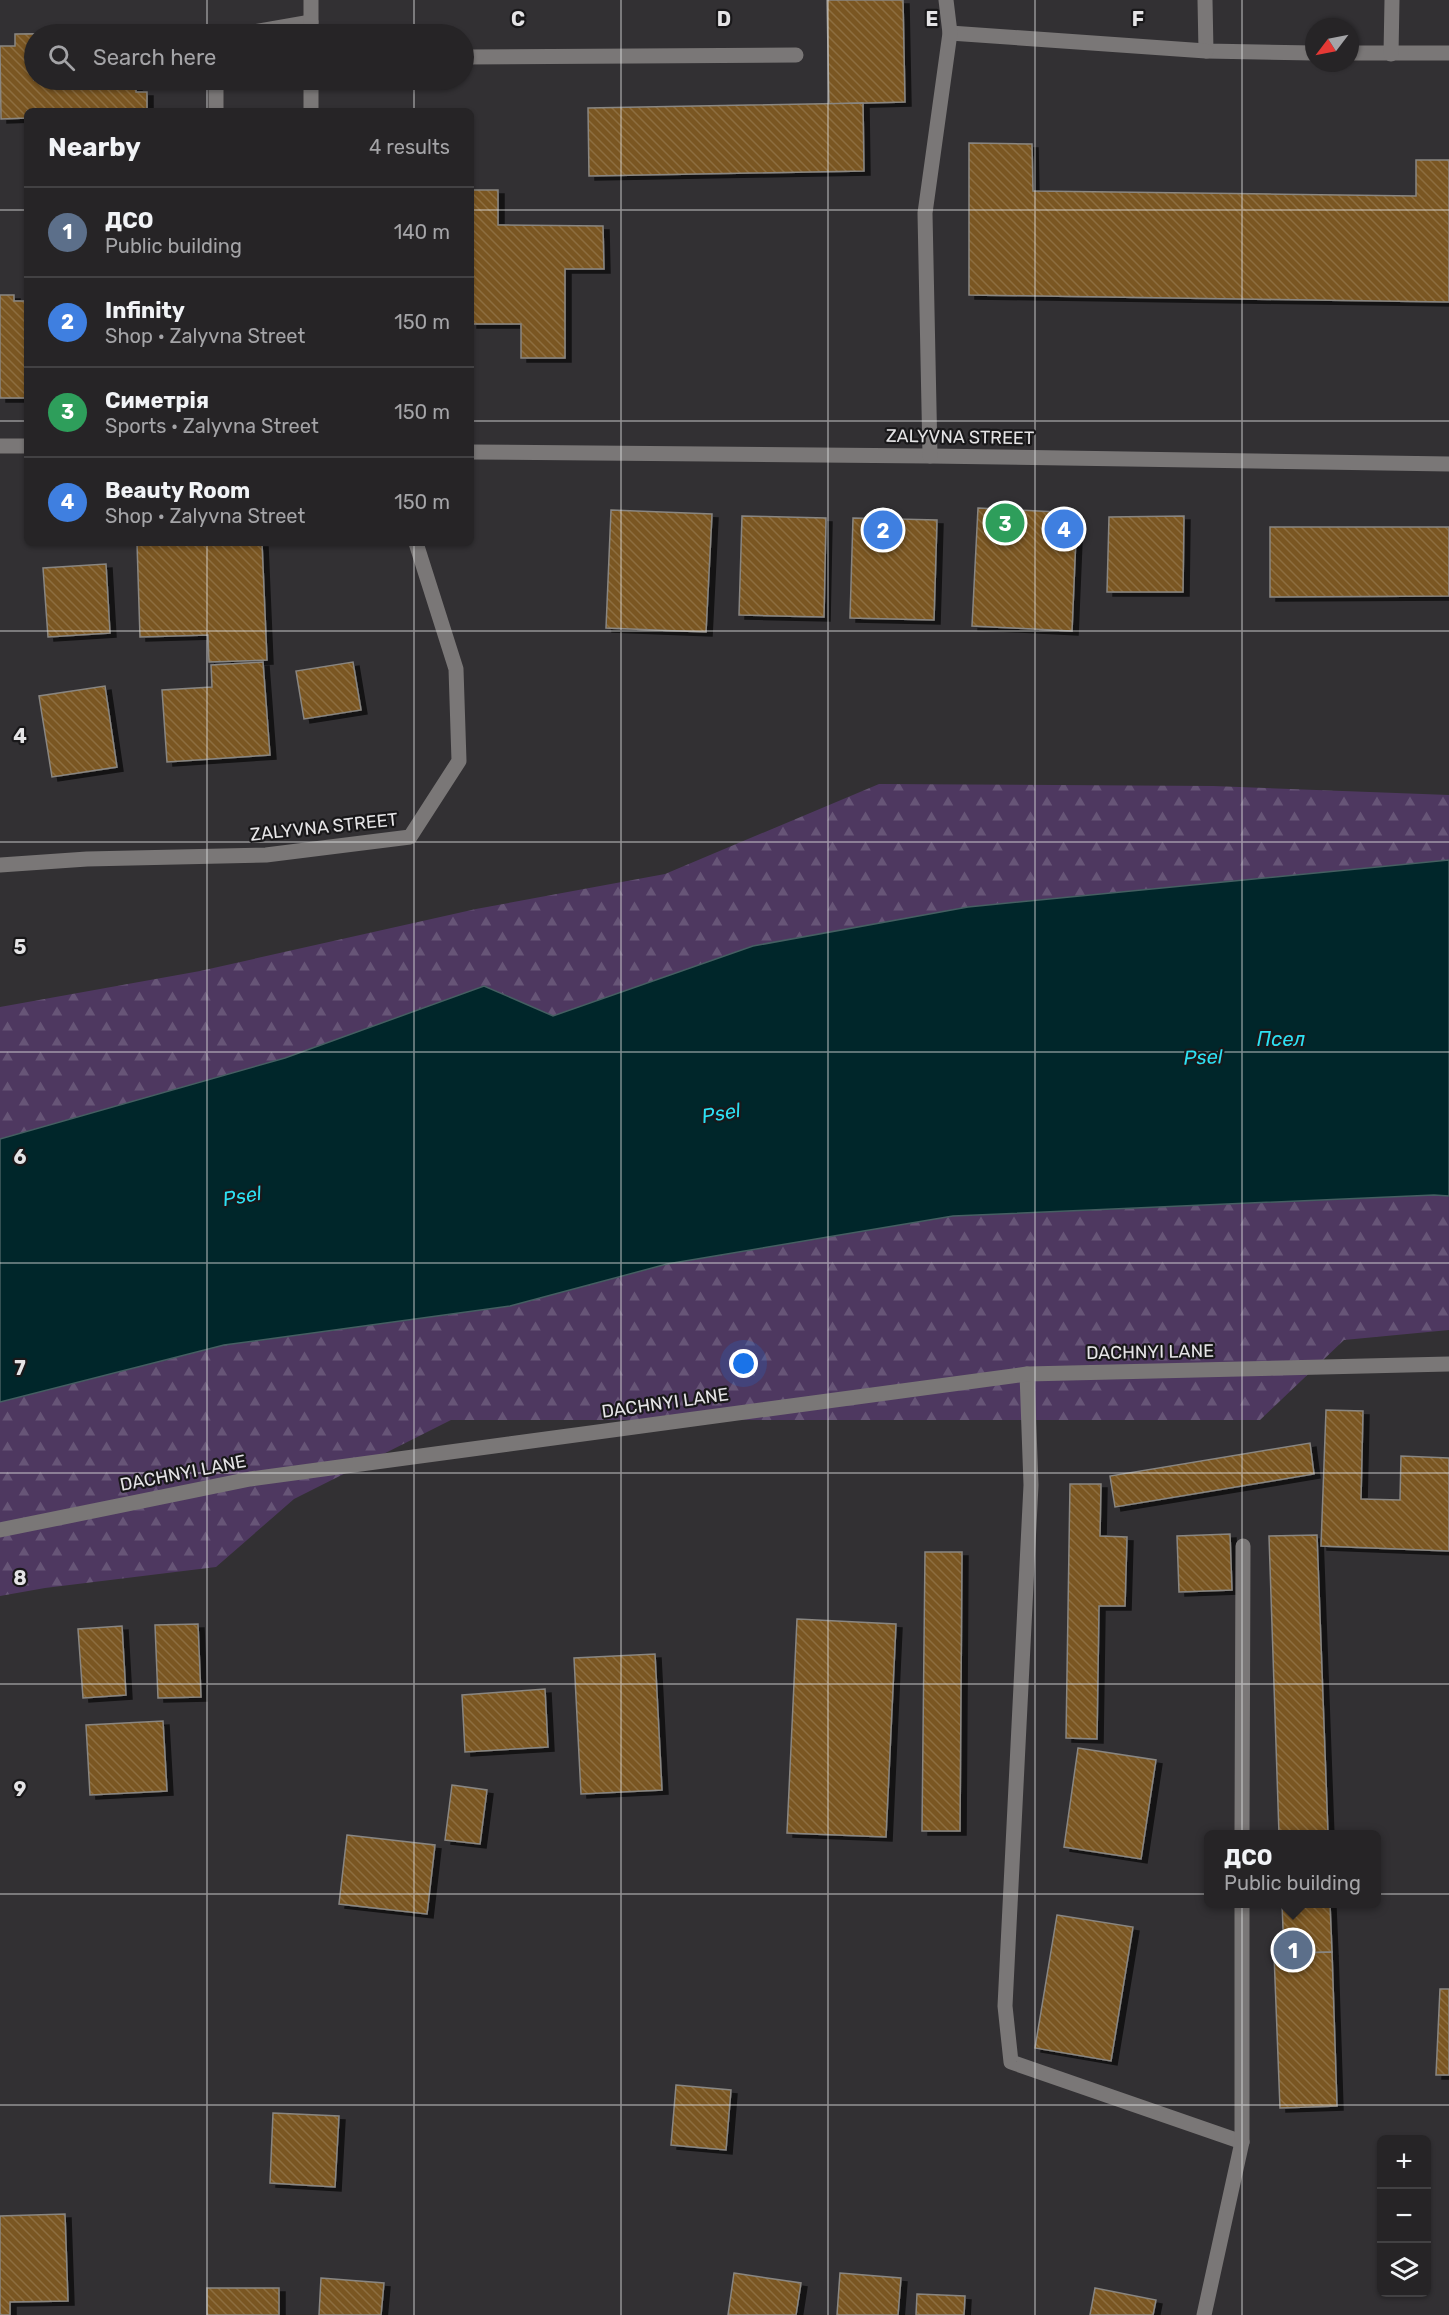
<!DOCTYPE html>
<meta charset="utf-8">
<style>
body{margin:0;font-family:Rubik,sans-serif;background:#323032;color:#f1f3f6}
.controls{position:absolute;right:18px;bottom:18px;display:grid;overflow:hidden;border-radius:9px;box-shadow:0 2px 4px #0004}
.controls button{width:54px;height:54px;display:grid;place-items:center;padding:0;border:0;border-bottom:2px solid #424143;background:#262426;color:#f1f3f6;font:30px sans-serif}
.compass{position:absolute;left:1305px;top:18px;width:54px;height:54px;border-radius:50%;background:#262426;box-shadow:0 2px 4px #0004;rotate:238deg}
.you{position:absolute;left:744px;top:1364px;width:21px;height:21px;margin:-15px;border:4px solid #fff;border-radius:50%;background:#1a73e8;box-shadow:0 0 0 9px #1a73e833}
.badge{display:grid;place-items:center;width:39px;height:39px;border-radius:50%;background:#d29dfd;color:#fff;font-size:20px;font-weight:700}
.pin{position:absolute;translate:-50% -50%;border:3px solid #fff;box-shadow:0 2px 6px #0006}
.popup{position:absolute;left:1204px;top:1830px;width:177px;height:78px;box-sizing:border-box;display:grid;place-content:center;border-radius:9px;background:#262426;filter:drop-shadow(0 2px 4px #0005);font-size:20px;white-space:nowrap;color:#a4a4a7}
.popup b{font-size:22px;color:#f1f3f6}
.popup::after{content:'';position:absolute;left:50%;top:100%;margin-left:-12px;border:12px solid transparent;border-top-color:#262426}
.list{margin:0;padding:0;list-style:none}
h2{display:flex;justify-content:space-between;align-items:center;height:78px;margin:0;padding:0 24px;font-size:26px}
h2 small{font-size:20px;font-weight:400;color:#a4a4a7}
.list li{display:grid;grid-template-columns:39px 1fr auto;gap:18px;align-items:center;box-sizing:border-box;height:90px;padding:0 24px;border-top:2px solid #424143}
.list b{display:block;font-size:22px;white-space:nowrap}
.list p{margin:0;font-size:20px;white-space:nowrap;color:#a4a4a7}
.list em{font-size:20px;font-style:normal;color:#a4a4a7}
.icon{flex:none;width:33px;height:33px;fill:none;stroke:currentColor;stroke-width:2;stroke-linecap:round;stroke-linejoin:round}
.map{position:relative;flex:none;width:1449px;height:2315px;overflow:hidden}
.search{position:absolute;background:#262426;box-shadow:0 2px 4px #0004;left:24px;top:24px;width:450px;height:66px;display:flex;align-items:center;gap:15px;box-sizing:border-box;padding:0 21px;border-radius:33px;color:#a4a4a7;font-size:22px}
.panel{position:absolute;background:#262426;box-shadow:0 2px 4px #0004;left:24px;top:108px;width:450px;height:438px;border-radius:9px}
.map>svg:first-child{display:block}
</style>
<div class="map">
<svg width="1449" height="2315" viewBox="0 0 1449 2315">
<defs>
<pattern id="forest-firs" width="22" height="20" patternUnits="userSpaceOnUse" patternTransform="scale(1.5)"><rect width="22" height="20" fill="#4e3860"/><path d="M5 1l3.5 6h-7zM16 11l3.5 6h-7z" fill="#675577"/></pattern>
<pattern id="building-back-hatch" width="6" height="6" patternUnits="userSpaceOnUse" patternTransform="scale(1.5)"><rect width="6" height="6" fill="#7a5620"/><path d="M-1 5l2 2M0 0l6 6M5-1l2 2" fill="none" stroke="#8d6e40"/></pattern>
<filter id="shadow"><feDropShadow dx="6" dy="4" stdDeviation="0" flood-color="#0009"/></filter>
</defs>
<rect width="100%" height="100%" fill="#323033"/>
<g fill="url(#forest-firs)">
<path d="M 879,784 L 1213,786 L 1449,795 L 1449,860 L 968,907 L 753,946 L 553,1016 L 484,986 L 285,1058 L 0,1139 L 0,1007 L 200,971 L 476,909 L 665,874 Z"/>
<path d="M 1434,1195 L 1449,1196 L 1449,1330 L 1344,1340 L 1260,1420 L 451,1420 L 294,1499 L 216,1567 L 45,1588 L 0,1596 L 0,1402 L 224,1345 L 510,1306 L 667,1264 L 953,1216 Z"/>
</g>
<path fill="#00262a" stroke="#455f62" stroke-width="1.5" d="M 1449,860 L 1449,1196 L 1434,1195 L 953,1216 L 667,1264 L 510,1306 L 224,1345 L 0,1402 L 0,1139 L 285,1058 L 484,986 L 553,1016 L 753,946 L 968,907 Z"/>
<g fill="url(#building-back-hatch)" stroke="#898682" stroke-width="1.5" filter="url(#shadow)">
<path d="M 827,0 L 903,0 L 905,102 L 829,104 Z"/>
<path d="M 96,33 L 34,34 L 34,80 L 136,80 L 136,92 L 147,92 L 147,111 L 27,111 L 27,118 L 1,119 L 0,46 L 15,46 L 15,34 Z"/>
<path d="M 863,103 L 864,171 L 589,176 L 588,108 Z"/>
<path d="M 969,143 L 1032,144 L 1033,191 L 1416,196 L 1416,160 L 1449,160 L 1449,302 L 969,295 Z"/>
<path d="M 471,190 L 498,190 L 498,225 L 603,226 L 604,269 L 565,269 L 565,358 L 521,358 L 521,324 L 471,324 Z"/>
<path d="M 0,295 L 14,295 L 14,301 L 27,301 L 27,398 L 0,398 Z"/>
<path d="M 978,508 L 1077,513 L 1072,631 L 972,626 Z"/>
<path d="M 611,510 L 712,514 L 706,632 L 606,628 Z"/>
<path d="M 742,516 L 826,518 L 824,617 L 739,615 Z"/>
<path d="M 1184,516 L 1183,592 L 1107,592 L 1109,517 Z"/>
<path d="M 853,518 L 937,520 L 934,620 L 850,618 Z"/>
<path d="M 1270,527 L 1449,527 L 1449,596 L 1270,597 Z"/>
<path d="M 137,543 L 262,543 L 267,660 L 209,662 L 208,635 L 140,637 Z"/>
<path d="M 106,564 L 110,633 L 48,637 L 43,568 Z"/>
<path d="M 263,662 L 270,755 L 167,762 L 162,690 L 212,687 L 211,665 Z"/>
<path d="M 353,662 L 361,710 L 304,719 L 296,671 Z"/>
<path d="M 105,686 L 117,767 L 52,777 L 39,696 Z"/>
<path d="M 1326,1410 L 1363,1411 L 1361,1499 L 1400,1500 L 1401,1456 L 1449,1458 L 1449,1551 L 1321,1546 Z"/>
<path d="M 1310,1443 L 1314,1474 L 1115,1507 L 1110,1476 Z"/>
<path d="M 1070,1484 L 1101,1484 L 1100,1536 L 1127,1537 L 1125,1606 L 1099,1606 L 1097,1739 L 1066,1738 Z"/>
<path d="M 1230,1534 L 1232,1590 L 1179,1592 L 1177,1536 Z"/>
<path d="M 1317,1535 L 1328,1834 L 1279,1834 L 1269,1536 Z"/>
<path d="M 925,1552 L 962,1552 L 960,1831 L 922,1831 Z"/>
<path d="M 797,1619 L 896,1624 L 886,1837 L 787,1833 Z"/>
<path d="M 198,1624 L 201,1697 L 158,1698 L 155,1625 Z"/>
<path d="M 122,1626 L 126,1695 L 83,1698 L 78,1629 Z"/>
<path d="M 655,1654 L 662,1790 L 581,1794 L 574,1658 Z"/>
<path d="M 545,1689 L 548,1747 L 465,1752 L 462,1695 Z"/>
<path d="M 163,1721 L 167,1791 L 90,1795 L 86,1725 Z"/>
<path d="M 1078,1748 L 1156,1760 L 1141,1859 L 1064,1847 Z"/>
<path d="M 452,1785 L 487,1790 L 480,1844 L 445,1840 Z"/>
<path d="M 347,1835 L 435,1845 L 427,1914 L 339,1904 Z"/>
<path d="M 1282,1904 L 1330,1904 L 1332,1952 L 1284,1953 Z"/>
<path d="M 1057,1915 L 1133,1927 L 1111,2061 L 1035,2048 Z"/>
<path d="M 1332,1952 L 1337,2106 L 1280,2108 L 1274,1954 Z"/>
<path d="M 1440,1989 L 1449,1989 L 1449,2075 L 1436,2075 Z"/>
<path d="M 676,2085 L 731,2090 L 726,2150 L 671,2145 Z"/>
<path d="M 273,2113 L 339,2116 L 335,2187 L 270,2183 Z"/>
<path d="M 65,2214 L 68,2301 L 10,2302 L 10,2315 L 0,2315 L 0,2216 Z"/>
<path d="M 734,2273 L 801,2283 L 796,2315 L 728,2315 Z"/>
<path d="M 840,2273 L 901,2278 L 898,2315 L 837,2315 Z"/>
<path d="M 321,2278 L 384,2283 L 381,2315 L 319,2315 Z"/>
<rect x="207" y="2288" width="72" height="27"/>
<path d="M 1095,2288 L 1156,2300 L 1153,2315 L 1090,2315 Z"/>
<path d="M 917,2294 L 965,2296 L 964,2315 L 916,2315 Z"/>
</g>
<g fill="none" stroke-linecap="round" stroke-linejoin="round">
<g stroke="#7a7777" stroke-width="15">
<path d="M 1205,0 L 1206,51 L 1314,53"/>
<path d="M 950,33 L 1206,51"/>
<path d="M 242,34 L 311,22"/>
<path d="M 311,34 L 311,0"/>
<path d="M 1350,53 L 1449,53"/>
<path d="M 1391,54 L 1392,0"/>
<path d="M 464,57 L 796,55"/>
<path d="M 216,80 L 216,111"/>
<path d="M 311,80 L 311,111"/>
<path d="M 0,446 L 27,446"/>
<path d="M 471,452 L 930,456 L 1449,464"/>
<path d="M 930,456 L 925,213 L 950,33 L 946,0"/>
<path d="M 0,865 L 87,859 L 266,855 L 410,837 L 459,761 L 456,669 L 416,543"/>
<path d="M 1027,1374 L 1031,1485 L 1005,2006 L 1011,2062 L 1242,2142"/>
<path d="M 0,1530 L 250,1479 L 1027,1374 L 1449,1364"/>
<path d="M 1242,1834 L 1243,1546"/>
<path d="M 1204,2315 L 1242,2142 L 1242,1904"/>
</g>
</g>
<path fill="none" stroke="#e5e4e6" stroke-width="1.5" stroke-opacity="0.55" d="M 207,0 L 207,34M 414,0 L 414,34M 621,0 L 621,2315M 828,0 L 828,2315M 1035,0 L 1035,2315M 1242,0 L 1242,2315M 207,80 L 207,111M 414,80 L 414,111M 0,210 L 27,210M 471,210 L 1449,210M 0,421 L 27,421M 471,421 L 1449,421M 207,543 L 207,2315M 414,543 L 414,2315M 0,631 L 1449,631M 0,842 L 1449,842M 0,1052 L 1449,1052M 0,1263 L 1449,1263M 0,1473 L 1449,1473M 0,1684 L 1449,1684M 0,1894 L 1449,1894M 0,2105 L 1449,2105"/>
<g text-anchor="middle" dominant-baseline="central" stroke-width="4.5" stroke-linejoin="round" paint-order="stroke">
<g font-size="18" fill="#e5e4e6" stroke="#19181a">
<text transform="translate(960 437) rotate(1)">ZALYVNA STREET</text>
<text transform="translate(324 827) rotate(-6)">ZALYVNA STREET</text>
<text transform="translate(1150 1352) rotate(-1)">DACHNYI LANE</text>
<text transform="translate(665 1403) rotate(-8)">DACHNYI LANE</text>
<text transform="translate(183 1473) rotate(-11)">DACHNYI LANE</text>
</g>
<g font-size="20" font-style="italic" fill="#2de1f3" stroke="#19181a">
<text x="1281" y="1039">Псел</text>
<text transform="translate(1203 1057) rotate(-2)">Psel</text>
<text transform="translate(721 1113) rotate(-10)">Psel</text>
<text transform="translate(242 1196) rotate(-10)">Psel</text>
</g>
</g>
<g font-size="20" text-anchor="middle" font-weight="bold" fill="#e5e4e6" stroke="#19181a" stroke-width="4.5" stroke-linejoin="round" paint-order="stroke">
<text x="518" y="26">C</text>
<text x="724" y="26">D</text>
<text x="932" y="26">E</text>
<text x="1138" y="26">F</text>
<text x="20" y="743">4</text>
<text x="20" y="954">5</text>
<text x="20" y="1164">6</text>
<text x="20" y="1375">7</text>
<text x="20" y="1585">8</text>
<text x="20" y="1796">9</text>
</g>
</svg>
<div class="controls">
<button>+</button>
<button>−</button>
<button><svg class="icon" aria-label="layers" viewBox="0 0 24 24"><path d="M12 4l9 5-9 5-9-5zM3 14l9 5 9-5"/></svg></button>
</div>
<svg class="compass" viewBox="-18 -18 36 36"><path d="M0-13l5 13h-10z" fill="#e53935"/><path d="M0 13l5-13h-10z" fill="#a4a4a7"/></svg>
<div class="you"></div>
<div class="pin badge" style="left:1293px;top:1950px;background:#5c6f8a">1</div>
<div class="popup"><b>ДСО</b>Public building</div>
<div class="pin badge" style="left:883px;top:530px;background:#3f7fe0">2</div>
<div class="pin badge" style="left:1005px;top:523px;background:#2e9e5b">3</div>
<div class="pin badge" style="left:1064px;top:529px;background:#3f7fe0">4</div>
<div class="search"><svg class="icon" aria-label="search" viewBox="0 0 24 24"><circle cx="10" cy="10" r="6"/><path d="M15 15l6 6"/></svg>Search here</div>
<section class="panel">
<h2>Nearby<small>4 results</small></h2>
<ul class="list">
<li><span class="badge" style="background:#5c6f8a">1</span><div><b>ДСО</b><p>Public building</p></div><em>140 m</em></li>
<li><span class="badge" style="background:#3f7fe0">2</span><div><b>Infinity</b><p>Shop · Zalyvna Street</p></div><em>150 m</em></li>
<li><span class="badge" style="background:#2e9e5b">3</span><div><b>Симетрія</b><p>Sports · Zalyvna Street</p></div><em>150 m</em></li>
<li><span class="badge" style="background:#3f7fe0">4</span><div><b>Beauty Room</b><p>Shop · Zalyvna Street</p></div><em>150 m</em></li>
</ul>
</section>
</div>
